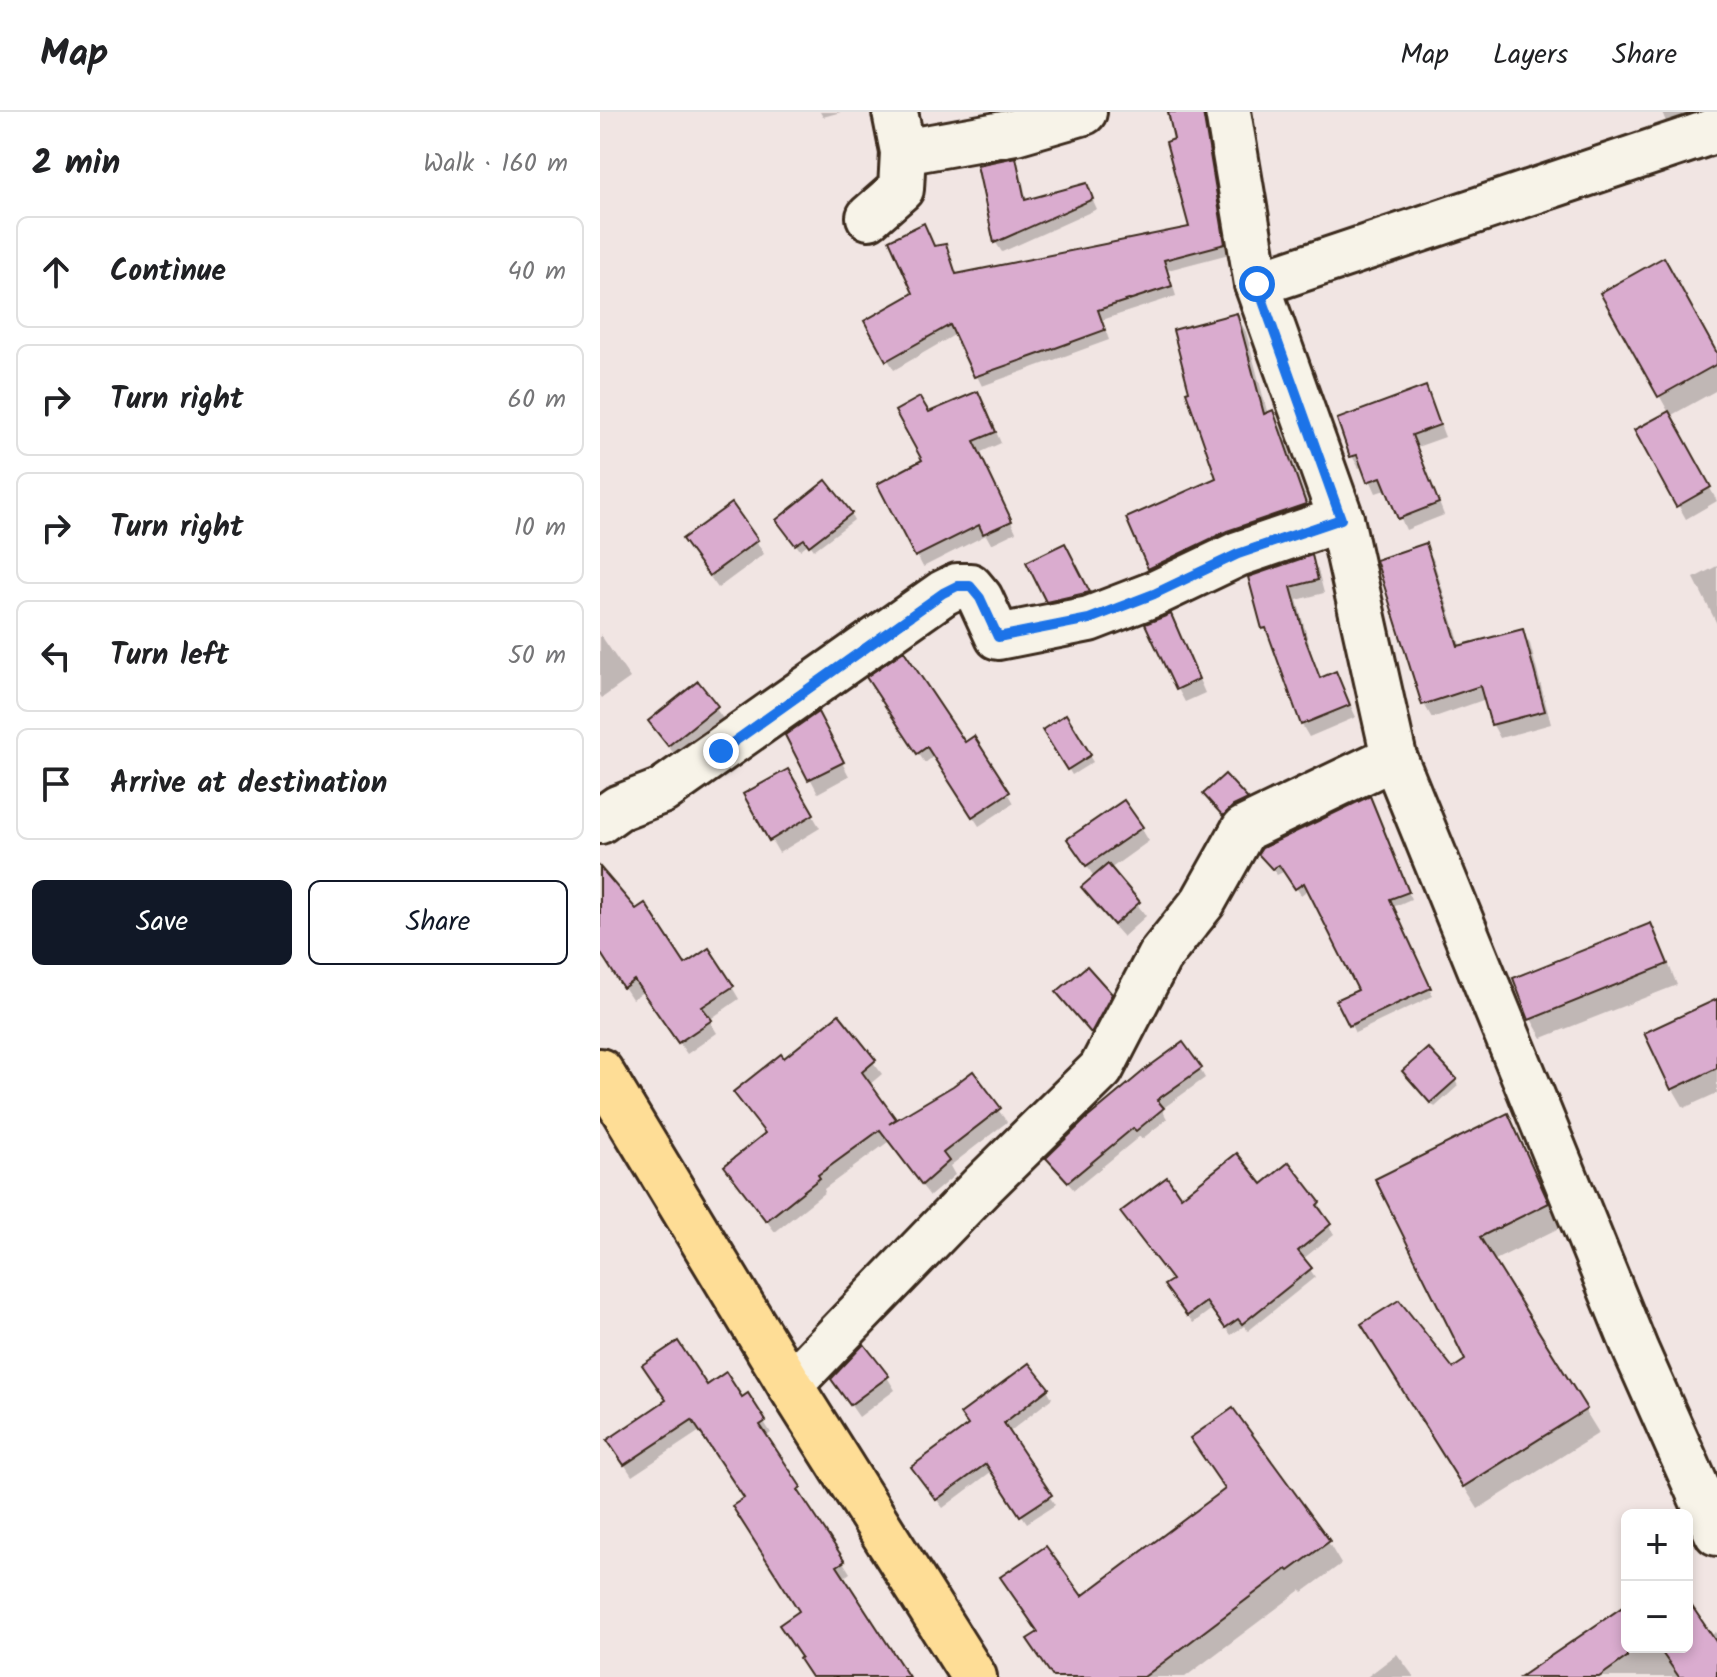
<!DOCTYPE html>
<meta charset="utf-8">
<style>
body{margin:0;font-family:Kalam,sans-serif;background:#f2f2f2;color:#202124}
.controls{position:absolute;right:24px;bottom:24px;display:grid;overflow:hidden;border-radius:12px;box-shadow:0 4px 12px #0003}
.controls button{width:72px;height:72px;display:grid;place-items:center;padding:0;border:0;border-bottom:2px solid #e0e0e0;background:#fff;color:#202124;font:40px sans-serif}
.stop{position:absolute;width:24px;height:24px;margin:-18px;border:6px solid #1a73e8;border-radius:50%;background:#fff}
.stop.end{background:#1a73e8;border-color:#fff;box-shadow:0 2px 8px #0008}
.list{margin:0;padding:0;list-style:none}
h2{display:flex;justify-content:space-between;align-items:center;height:104px;margin:0;padding:0 32px;font-size:34px}
h2 small{font-size:26px;font-weight:400;color:#757577}
.list li{display:grid;grid-template-columns:52px 1fr auto;gap:24px;align-items:center;box-sizing:border-box;height:112px;margin:0 16px 16px;padding:0 16px;border:2px solid #e0e0e0;border-radius:12px}
.list b{display:block;font-size:30px;white-space:nowrap}
.list em{font-size:26px;font-style:normal;color:#757577}
.actions{display:flex;gap:16px;padding:24px 32px}
.actions a{flex:1;padding:18px 0;border:2px solid #111827;border-radius:12px;text-align:center;font-size:28px;color:#111827}
.actions .main{background:#111827;color:#fff}
.icon{flex:none;width:44px;height:44px;fill:none;stroke:currentColor;stroke-width:2;stroke-linecap:round;stroke-linejoin:round}
.map{position:relative;flex:none;width:1117px;height:1565px;overflow:hidden}
header{display:flex;align-items:center;gap:48px;box-sizing:border-box;height:112px;padding:0 40px;background:#fff;border-bottom:2px solid #e0e0e0}
header strong{font-size:38px}
nav{display:flex;gap:44px;margin-inline-start:auto;font-size:28px}
main{display:flex}
aside{flex:1;background:#fff}
.map>svg:first-child{display:block}
</style>
<header>
<strong>Map</strong>
<nav><a>Map</a><a>Layers</a><a>Share</a></nav>
</header>
<main>
<aside>
<h2>2 min<small>Walk · 160 m</small></h2>
<ul class="list">
<li><svg class="icon" aria-label="ahead" viewBox="0 0 24 24"><path d="M12 20V5M6 11l6-6 6 6"/></svg><div><b>Continue</b></div><em>40 m</em></li>
<li><svg class="icon" aria-label="right" viewBox="0 0 24 24"><path d="M7 20v-9h11M14 6l5 5-5 5"/></svg><div><b>Turn right</b></div><em>60 m</em></li>
<li><svg class="icon" aria-label="right" viewBox="0 0 24 24"><path d="M7 20v-9h11M14 6l5 5-5 5"/></svg><div><b>Turn right</b></div><em>10 m</em></li>
<li><svg class="icon" aria-label="left" viewBox="0 0 24 24"><path d="M17 20v-9H6M10 6l-5 5 5 5"/></svg><div><b>Turn left</b></div><em>50 m</em></li>
<li><svg class="icon" aria-label="arrive" viewBox="0 0 24 24"><path d="M6 21V4h12l-3 4 3 4H6"/></svg><div><b>Arrive at destination</b></div></li>
</ul>
<div class="actions"><a class="main">Save</a><a>Share</a></div>
</aside>
<div class="map">
<svg width="1117" height="1565" viewBox="0 0 1117 1565">
<rect width="100%" height="100%" fill="#f1e5e3"/>
<filter id="ink" filterUnits="userSpaceOnUse"><feTurbulence type="fractalNoise" baseFrequency=".0125" numOctaves="2"/><feDisplacementMap in="SourceGraphic" scale="16" xChannelSelector="R" yChannelSelector="G"/><feConvolveMatrix kernelMatrix="1 2 1 2 8 2 1 2 1" color-interpolation-filters="sRGB"/></filter>
<g filter="url(#ink)">
<g fill="#0003">
<path d="M 220,0 L 241,0 L 223,5 Z"/>
<path d="M 570,0 L 604,0 L 629,142 L 568,158 L 576,184 L 502,208 L 509,228 L 382,274 L 356,222 L 294,258 L 267,210 L 316,182 L 334,136 L 345,134 L 357,163 L 591,116 Z"/>
<path d="M 1062,0 L 1100,0 L 1101,4 L 1068,15 Z"/>
<path d="M 415,48 L 420,58 L 427,89 L 486,73 L 497,97 L 402,140 L 396,131 L 380,54 Z"/>
<path d="M 1003,182 L 1117,244 L 1117,278 L 1070,304 L 1117,389 L 1086,407 L 1037,319 L 1069,301 Z"/>
<path d="M 636,203 L 646,220 L 668,303 L 673,301 L 682,318 L 714,409 L 560,473 L 528,407 L 618,367 Z"/>
<path d="M 826,276 L 845,325 L 817,335 L 844,403 L 806,418 L 788,377 L 776,381 L 764,354 L 759,356 L 752,344 Z"/>
<path d="M 384,292 L 401,331 L 379,341 L 416,420 L 391,432 L 386,423 L 323,455 L 280,372 L 325,349 L 329,303 Z"/>
<path d="M 251,402 L 254,408 L 214,438 L 209,431 L 200,438 L 182,414 Z"/>
<path d="M 156,429 L 164,442 L 118,476 L 92,440 Z"/>
<path d="M 825,434 L 833,447 L 861,536 L 922,519 L 930,532 L 951,612 L 900,626 L 893,613 L 886,587 L 832,606 L 824,592 L 778,449 Z"/>
<path d="M 472,446 L 495,493 L 456,502 L 448,489 Z"/>
<path d="M 711,446 L 718,458 L 724,481 L 697,488 L 712,543 L 721,567 L 735,561 L 756,605 L 709,625 L 702,613 L 672,528 L 664,517 L 650,466 Z"/>
<path d="M 1117,454 L 1117,512 L 1094,466 Z"/>
<path d="M 577,517 L 605,581 L 585,590 L 578,577 Z"/>
<path d="M 0,522 L 30,566 L 2,586 L 0,583 Z"/>
<path d="M 97,571 L 124,608 L 77,646 L 50,609 Z"/>
<path d="M 275,576 L 364,632 L 408,681 L 414,691 L 379,714 L 334,644 L 325,651 Z"/>
<path d="M 465,605 L 493,650 L 472,663 L 444,618 Z"/>
<path d="M 224,616 L 249,664 L 218,681 L 188,624 Z"/>
<path d="M 187,659 L 220,716 L 179,741 L 145,683 Z"/>
<path d="M 624,665 L 649,694 L 628,708 L 609,688 Z"/>
<path d="M 774,694 L 811,787 L 793,795 L 833,884 L 755,921 L 739,889 L 761,879 L 709,777 L 701,783 L 685,759 L 677,763 L 661,742 Z"/>
<path d="M 541,716 L 549,729 L 510,757 L 546,804 L 523,825 L 491,789 L 484,776 L 495,766 L 478,741 Z"/>
<path d="M 0,758 L 84,855 L 132,875 L 139,887 L 109,908 L 117,921 L 87,942 L 43,880 L 32,887 L 0,838 Z"/>
<path d="M 1050,813 L 1061,833 L 1077,873 L 942,926 L 931,907 Z"/>
<path d="M 458,880 L 510,883 L 518,897 L 499,932 L 466,893 Z"/>
<path d="M 1117,889 L 1117,981 L 1084,996 L 1073,977 Z"/>
<path d="M 239,905 L 282,962 L 269,973 L 296,1010 L 372,962 L 407,1010 L 350,1054 L 355,1063 L 330,1084 L 288,1030 L 224,1077 L 225,1080 L 175,1120 L 126,1055 L 166,1023 L 136,981 L 184,949 Z"/>
<path d="M 600,957 L 605,966 L 562,997 L 567,1007 L 542,1027 L 540,1024 L 474,1078 L 454,1055 L 449,1046 Z"/>
<path d="M 808,966 L 855,968 L 858,974 L 835,995 Z"/>
<path d="M 907,1004 L 920,1027 L 961,1115 L 893,1149 L 999,1321 L 878,1397 L 777,1236 L 852,1258 L 868,1248 L 778,1068 Z"/>
<path d="M 662,1075 L 719,1091 L 723,1099 L 721,1102 L 734,1122 L 703,1147 L 715,1165 L 648,1219 L 644,1214 L 631,1223 L 612,1197 L 593,1211 L 572,1182 L 581,1088 Z"/>
<path d="M 287,1265 L 295,1278 L 259,1305 L 233,1267 Z"/>
<path d="M 107,1276 L 142,1288 L 164,1310 L 171,1321 L 165,1325 L 250,1461 L 243,1466 L 305,1565 L 212,1565 L 202,1500 L 146,1387 L 100,1319 L 32,1364 L 17,1341 Z"/>
<path d="M 447,1277 L 452,1286 L 408,1321 L 455,1393 L 427,1411 L 392,1359 L 343,1396 L 319,1364 Z"/>
<path d="M 592,1327 L 728,1430 L 741,1452 L 703,1480 L 701,1478 L 585,1565 L 454,1565 L 439,1521 L 416,1487 L 481,1487 L 626,1379 Z"/>
<path d="M 1087,1491 L 1110,1524 L 1116,1520 L 1117,1522 L 1117,1565 L 929,1565 L 1027,1494 L 1027,1535 L 1087,1535 Z"/>
<path d="M 797,1542 L 814,1565 L 767,1565 Z"/>
</g>
<g fill="#daaccf" stroke="#3b2a1e" stroke-width="2">
<path d="M 568,0 L 603,0 L 625,132 L 564,148 L 572,174 L 498,198 L 505,218 L 439,242 L 374,265 L 350,213 L 286,249 L 264,209 L 313,181 L 289,128 L 324,111 L 334,134 L 346,132 L 356,162 L 589,115 L 566,30 L 574,27 Z"/>
<path d="M 416,45 L 425,88 L 487,71 L 493,87 L 394,131 L 377,53 Z"/>
<path d="M 1064,145 L 1117,241 L 1117,252 L 1058,285 L 1000,181 Z"/>
<path d="M 637,201 L 664,302 L 673,298 L 706,392 L 627,419 L 548,457 L 526,406 L 616,366 L 586,280 L 589,279 L 573,218 Z"/>
<path d="M 826,274 L 840,313 L 812,323 L 839,391 L 798,407 L 781,365 L 767,370 L 757,343 L 750,345 L 737,307 Z"/>
<path d="M 378,279 L 396,320 L 374,329 L 412,409 L 383,422 L 379,413 L 315,445 L 277,372 L 322,348 L 295,299 L 320,285 L 329,300 Z"/>
<path d="M 1069,299 L 1111,375 L 1076,395 L 1034,318 Z"/>
<path d="M 226,368 L 252,401 L 209,434 L 204,427 L 195,433 L 176,408 Z"/>
<path d="M 132,391 L 158,428 L 109,464 L 82,427 Z"/>
<path d="M 465,431 L 490,480 L 446,490 L 426,450 Z"/>
<path d="M 826,431 L 858,534 L 923,517 L 945,599 L 891,613 L 880,574 L 822,593 L 776,448 Z"/>
<path d="M 712,443 L 718,468 L 691,475 L 706,529 L 720,566 L 736,559 L 750,593 L 701,613 L 666,516 L 662,517 L 648,465 Z"/>
<path d="M 571,502 L 599,567 L 576,578 L 545,512 Z"/>
<path d="M 304,539 L 365,630 L 374,624 L 410,680 L 372,705 L 327,635 L 317,642 L 266,565 Z"/>
<path d="M 98,569 L 118,594 L 68,634 L 48,609 Z"/>
<path d="M 218,600 L 244,650 L 208,668 L 185,623 Z"/>
<path d="M 466,602 L 491,643 L 467,658 L 442,618 Z"/>
<path d="M 188,657 L 214,702 L 169,729 L 143,682 Z"/>
<path d="M 625,662 L 648,687 L 633,694 L 623,704 L 603,682 Z"/>
<path d="M 770,684 L 809,780 L 790,787 L 831,876 L 749,914 L 736,888 L 758,878 L 704,771 L 695,777 L 679,753 L 672,757 L 658,742 L 662,736 Z"/>
<path d="M 524,688 L 543,715 L 486,754 L 467,727 Z"/>
<path d="M 508,752 L 540,790 L 514,813 L 481,775 Z"/>
<path d="M 0,755 L 36,797 L 45,791 L 85,852 L 109,836 L 134,874 L 102,895 L 112,908 L 78,931 L 34,868 L 23,876 L 0,840 Z"/>
<path d="M 1051,811 L 1068,852 L 929,908 L 913,866 Z"/>
<path d="M 487,854 L 512,882 L 491,921 L 456,880 Z"/>
<path d="M 1117,887 L 1117,956 L 1071,978 L 1044,921 Z"/>
<path d="M 239,902 L 276,948 L 262,960 L 296,1007 L 289,1012 L 353,974 L 373,959 L 401,996 L 343,1041 L 349,1049 L 322,1073 L 280,1018 L 218,1063 L 220,1066 L 166,1109 L 124,1054 L 165,1021 L 133,980 L 181,942 L 184,946 Z"/>
<path d="M 583,930 L 602,956 L 557,988 L 564,996 L 536,1019 L 533,1016 L 468,1070 L 446,1046 L 486,1007 L 547,956 Z"/>
<path d="M 828,936 L 857,967 L 830,991 L 802,959 Z"/>
<path d="M 908,1001 L 949,1091 L 880,1125 L 987,1297 L 863,1375 L 761,1212 L 799,1188 L 853,1256 L 865,1248 L 775,1067 Z"/>
<path d="M 637,1041 L 662,1072 L 689,1050 L 720,1090 L 717,1093 L 731,1112 L 698,1139 L 712,1156 L 642,1212 L 638,1207 L 625,1216 L 606,1190 L 587,1204 L 564,1173 L 572,1168 L 520,1100 L 567,1065 L 581,1085 Z"/>
<path d="M 78,1229 L 107,1273 L 126,1260 L 142,1285 L 148,1281 L 166,1309 L 160,1313 L 201,1375 L 198,1378 L 245,1449 L 237,1454 L 309,1565 L 211,1565 L 199,1547 L 201,1545 L 179,1513 L 199,1499 L 132,1394 L 144,1386 L 92,1308 L 24,1353 L 7,1328 L 66,1288 L 42,1253 Z"/>
<path d="M 264,1232 L 289,1264 L 250,1293 L 231,1267 Z"/>
<path d="M 429,1251 L 449,1276 L 404,1311 L 452,1383 L 420,1404 L 386,1352 L 336,1388 L 311,1355 L 368,1313 L 360,1302 Z"/>
<path d="M 633,1296 L 730,1429 L 689,1459 L 687,1457 L 544,1565 L 453,1565 L 427,1527 L 438,1520 L 400,1465 L 446,1434 L 482,1484 L 625,1377 L 590,1326 Z"/>
<path d="M 1087,1487 L 1117,1531 L 1117,1565 L 1079,1565 L 1058,1535 L 1087,1535 Z"/>
<path d="M 1027,1492 L 1027,1545 L 999,1565 L 920,1565 Z"/>
</g>
<g fill="none" stroke-linecap="round" stroke-linejoin="round">
<defs>
<g id="minor">
<path d="M 628,0 L 657,172 L 741,407 L 794,645 L 1036,1239 L 1117,1421"/>
<path d="M 303,40 L 415,20 L 484,0"/>
<path d="M 269,105 L 301,77 L 303,40 L 295,0"/>
<path d="M 657,172 L 1117,18"/>
<path d="M 0,709 L 18,696 L 62,679 L 343,481 L 357,474 L 370,474 L 380,486 L 398,525 L 489,507 L 554,482 L 638,442 L 741,407"/>
<path d="M 190,1273 L 382,1074 L 501,957 L 559,845 L 603,790 L 644,717 L 794,645"/>
</g>
<path id="major" d="M 0,959 L 190,1273 L 374,1565"/>
</defs>
<use href="#minor" stroke="#3b2a1e" stroke-width="50"/>
<use href="#major" stroke="#3b2a1e" stroke-width="50"/>
<use href="#minor" stroke="#f7f3e8" stroke-width="44"/>
<use href="#major" stroke="#fedd96" stroke-width="44"/>
</g>
</g>
<g fill="none" stroke-linecap="round" stroke-linejoin="round" filter="url(#ink)">
<path stroke="#1a73e8" stroke-width="10" d="M 121,639 L 343,481 L 357,474 L 370,474 L 380,486 L 398,525 L 489,507 L 554,482 L 638,442 L 741,407 L 657,172"/>
</g>
</svg>
<div class="controls">
<button>+</button>
<button>−</button>
</div>
<div class="stop" style="left:657px;top:172px"></div>
<div class="stop end" style="left:121px;top:639px"></div>
</div>
</main>
